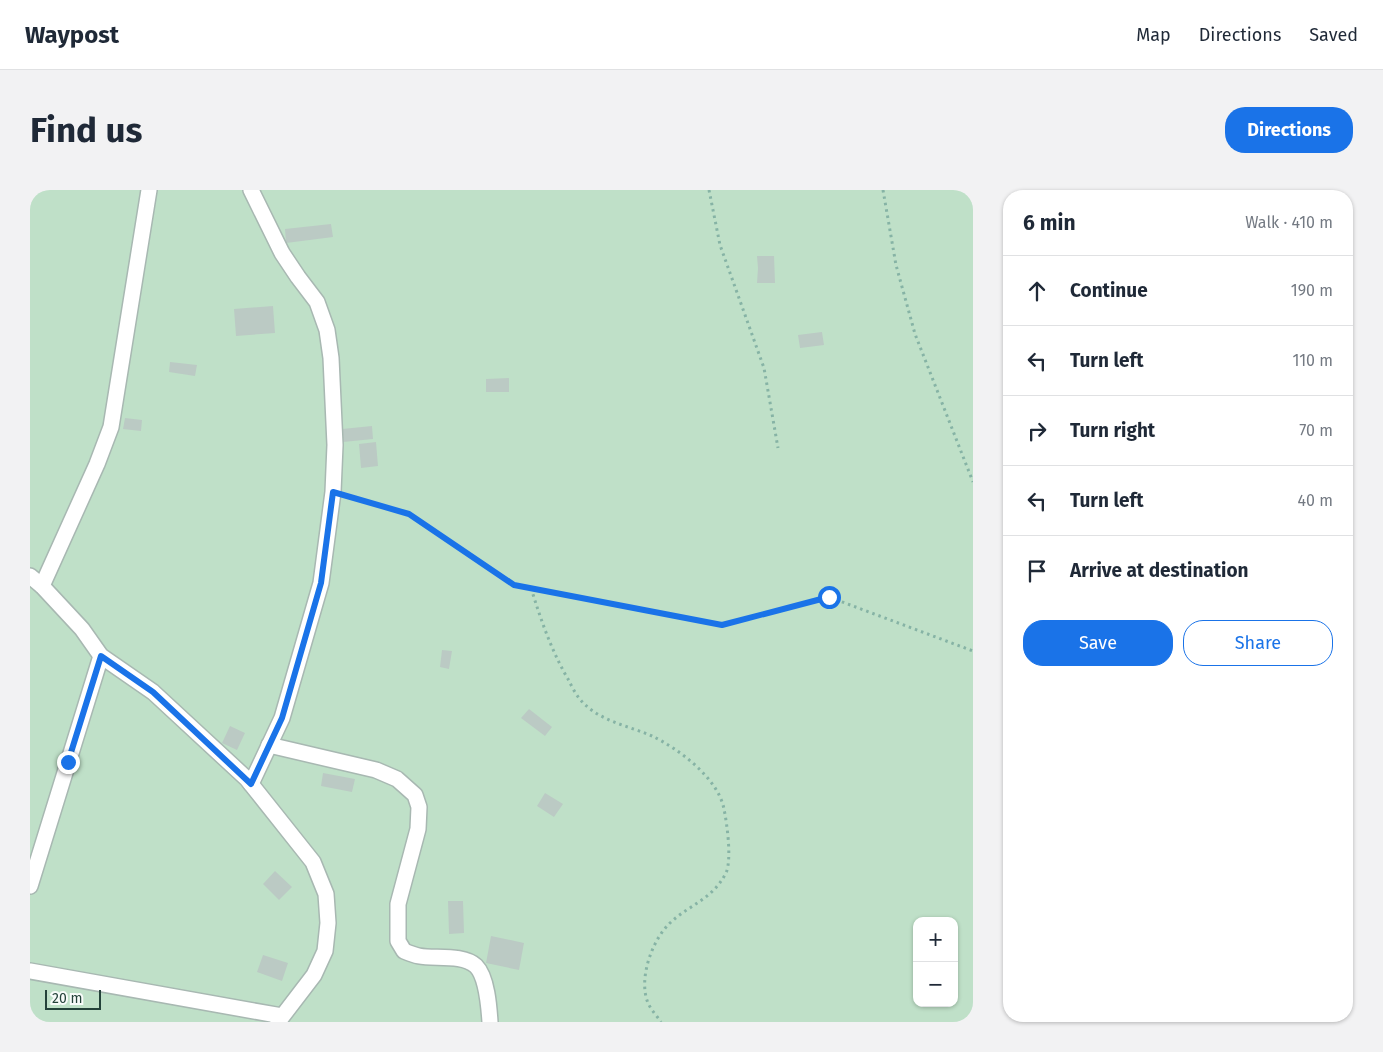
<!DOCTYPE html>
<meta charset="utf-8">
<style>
body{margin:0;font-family:"Fira Sans",sans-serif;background:#f2f2f3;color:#1f2937}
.controls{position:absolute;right:15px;bottom:15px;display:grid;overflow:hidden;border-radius:10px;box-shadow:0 1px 4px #0004}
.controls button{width:45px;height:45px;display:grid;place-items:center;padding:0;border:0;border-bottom:1px solid #e0e1e3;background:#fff;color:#1f2937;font:25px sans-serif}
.scale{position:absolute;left:15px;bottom:12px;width:56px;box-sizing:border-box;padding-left:5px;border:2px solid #24423a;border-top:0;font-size:14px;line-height:18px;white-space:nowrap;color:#24423a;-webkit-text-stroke:4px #f7fbf9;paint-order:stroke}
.stop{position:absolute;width:15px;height:15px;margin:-11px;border:4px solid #1a73e8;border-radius:50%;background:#fff}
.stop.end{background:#1a73e8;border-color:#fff;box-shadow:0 1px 5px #0008}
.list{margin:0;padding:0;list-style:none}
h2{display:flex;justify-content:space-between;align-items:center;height:65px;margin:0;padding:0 20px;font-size:21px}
h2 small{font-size:16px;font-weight:400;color:#747a83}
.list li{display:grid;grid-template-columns:32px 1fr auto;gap:15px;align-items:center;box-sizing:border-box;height:70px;padding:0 20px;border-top:1px solid #e0e1e3}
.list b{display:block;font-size:19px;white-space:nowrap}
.list em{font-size:16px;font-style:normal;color:#747a83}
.actions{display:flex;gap:10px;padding:15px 20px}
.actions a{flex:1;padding:11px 0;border:1px solid #1a73e8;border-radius:20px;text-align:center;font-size:18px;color:#1a73e8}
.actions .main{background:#1a73e8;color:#fff}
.icon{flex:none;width:28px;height:28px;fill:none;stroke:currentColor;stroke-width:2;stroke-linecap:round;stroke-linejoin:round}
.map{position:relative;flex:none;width:943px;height:832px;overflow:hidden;border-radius:20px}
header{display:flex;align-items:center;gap:30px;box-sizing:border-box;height:70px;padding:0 25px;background:#fff;border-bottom:1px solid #e0e1e3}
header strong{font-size:24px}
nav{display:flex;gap:28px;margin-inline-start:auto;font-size:18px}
.intro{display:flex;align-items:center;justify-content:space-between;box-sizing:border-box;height:120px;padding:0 30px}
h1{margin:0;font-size:35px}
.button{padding:12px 22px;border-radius:20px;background:#1a73e8;color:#fff;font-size:18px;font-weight:700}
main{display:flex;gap:30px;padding:0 30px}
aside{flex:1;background:#fff;border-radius:20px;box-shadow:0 1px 4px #0004}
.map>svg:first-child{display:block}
</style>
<header>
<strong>Waypost</strong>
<nav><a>Map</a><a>Directions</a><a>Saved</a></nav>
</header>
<div class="intro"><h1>Find us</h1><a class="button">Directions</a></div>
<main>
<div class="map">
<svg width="943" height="832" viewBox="0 0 943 832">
<rect width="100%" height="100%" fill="#e6efeb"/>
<path fill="#bfe0c8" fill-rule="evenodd" d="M 0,0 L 943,0 L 943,832 L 0,832 ZM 887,731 L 924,731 L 924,813 L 887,813 Z"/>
<g fill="#bbcac4">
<path d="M 301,34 L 303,47 L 256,53 L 255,39 Z"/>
<path d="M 727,66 L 744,66 L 745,93 L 727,93 L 728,78 Z"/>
<path d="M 243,116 L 245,143 L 206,146 L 204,119 Z"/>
<path d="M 792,142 L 794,155 L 770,158 L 768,145 Z"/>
<path d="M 140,172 L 167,175 L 165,186 L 139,182 Z"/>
<path d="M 479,188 L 479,202 L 456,202 L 456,189 Z"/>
<path d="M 95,228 L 112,230 L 111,241 L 93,239 Z"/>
<path d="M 342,236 L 343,249 L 313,252 L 312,239 Z"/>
<path d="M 346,252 L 348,276 L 331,278 L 329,254 Z"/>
<path d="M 412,460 L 422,461 L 419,479 L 410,477 Z"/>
<path d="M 499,519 L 522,537 L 515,546 L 491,528 Z"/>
<path d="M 200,536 L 215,543 L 207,560 L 192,553 Z"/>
<path d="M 293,583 L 325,589 L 322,602 L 291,596 Z"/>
<path d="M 515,603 L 533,614 L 524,627 L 507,616 Z"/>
<path d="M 245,681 L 262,697 L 249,710 L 233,694 Z"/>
<path d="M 418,711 L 433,711 L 434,743 L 419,744 Z"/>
<path d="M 461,746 L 494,753 L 489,780 L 456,773 Z"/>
<path d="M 233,765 L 258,773 L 252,791 L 227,782 Z"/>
</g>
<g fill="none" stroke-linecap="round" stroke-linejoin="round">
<defs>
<g id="minor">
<path d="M 0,386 L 12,396 L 52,439 L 71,466 L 123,502 L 217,589 L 283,672 L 296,704 L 298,733 L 295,761 L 284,785 L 248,832"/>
<path d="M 12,396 L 67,274 L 81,237 L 119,0"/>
<path d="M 239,555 L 346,580 L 367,589 L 385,605 L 389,617 L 388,639 L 368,714 L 368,751 L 374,761 C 379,763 384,765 389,766 C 405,769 433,764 446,776 C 457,787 459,817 460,832"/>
<path d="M 221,594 L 252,528 L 291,393 L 303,302 L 305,255 L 301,168 L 297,140 L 287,112 L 268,87 L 252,63 L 221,0"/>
<path d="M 0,696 L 71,466"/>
<path d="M 0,781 L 252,826"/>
</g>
</defs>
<use href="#minor" stroke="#a8b8b2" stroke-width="18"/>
<g stroke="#86b3a5" stroke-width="3" stroke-dasharray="2.5 4" stroke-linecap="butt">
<path d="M 679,0 L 690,55 L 734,178 L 748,258"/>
<path d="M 853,0 L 866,75 L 885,144 L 943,292"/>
<path d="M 318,306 L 379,324 L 484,395 L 692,435 L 799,407 L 943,461"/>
<path d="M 501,398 C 511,430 521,460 538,489 C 541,495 545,503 549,508 C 567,531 597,535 622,546 C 649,559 688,588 694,619 C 697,634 702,669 696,683 C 682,710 660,714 640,733 C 622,750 608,789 618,813 C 621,820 627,826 631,832"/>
</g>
<use href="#minor" stroke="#fff" stroke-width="15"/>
</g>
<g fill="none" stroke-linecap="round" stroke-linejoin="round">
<path stroke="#1a73e8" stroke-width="6" d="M 38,572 L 71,466 L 123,502 L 221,594 L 252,528 L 291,393 L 303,302 L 379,324 L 484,395 L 692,435 L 799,407"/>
</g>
</svg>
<div class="controls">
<button>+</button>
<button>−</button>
</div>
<div class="scale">20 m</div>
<div class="stop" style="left:799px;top:407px"></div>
<div class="stop end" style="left:38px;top:572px"></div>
</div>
<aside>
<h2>6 min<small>Walk · 410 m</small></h2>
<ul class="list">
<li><svg class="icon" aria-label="ahead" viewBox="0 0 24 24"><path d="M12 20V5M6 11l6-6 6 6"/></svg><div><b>Continue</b></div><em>190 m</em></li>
<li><svg class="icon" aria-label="left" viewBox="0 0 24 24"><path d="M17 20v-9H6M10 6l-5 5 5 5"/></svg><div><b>Turn left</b></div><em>110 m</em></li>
<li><svg class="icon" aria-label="right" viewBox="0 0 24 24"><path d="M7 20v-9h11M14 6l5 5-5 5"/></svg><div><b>Turn right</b></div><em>70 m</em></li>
<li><svg class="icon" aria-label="left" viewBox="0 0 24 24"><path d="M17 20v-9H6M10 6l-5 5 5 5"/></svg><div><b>Turn left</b></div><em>40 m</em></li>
<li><svg class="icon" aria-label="arrive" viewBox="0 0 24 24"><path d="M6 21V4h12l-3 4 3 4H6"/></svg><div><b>Arrive at destination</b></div></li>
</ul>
<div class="actions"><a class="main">Save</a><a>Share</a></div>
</aside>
</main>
